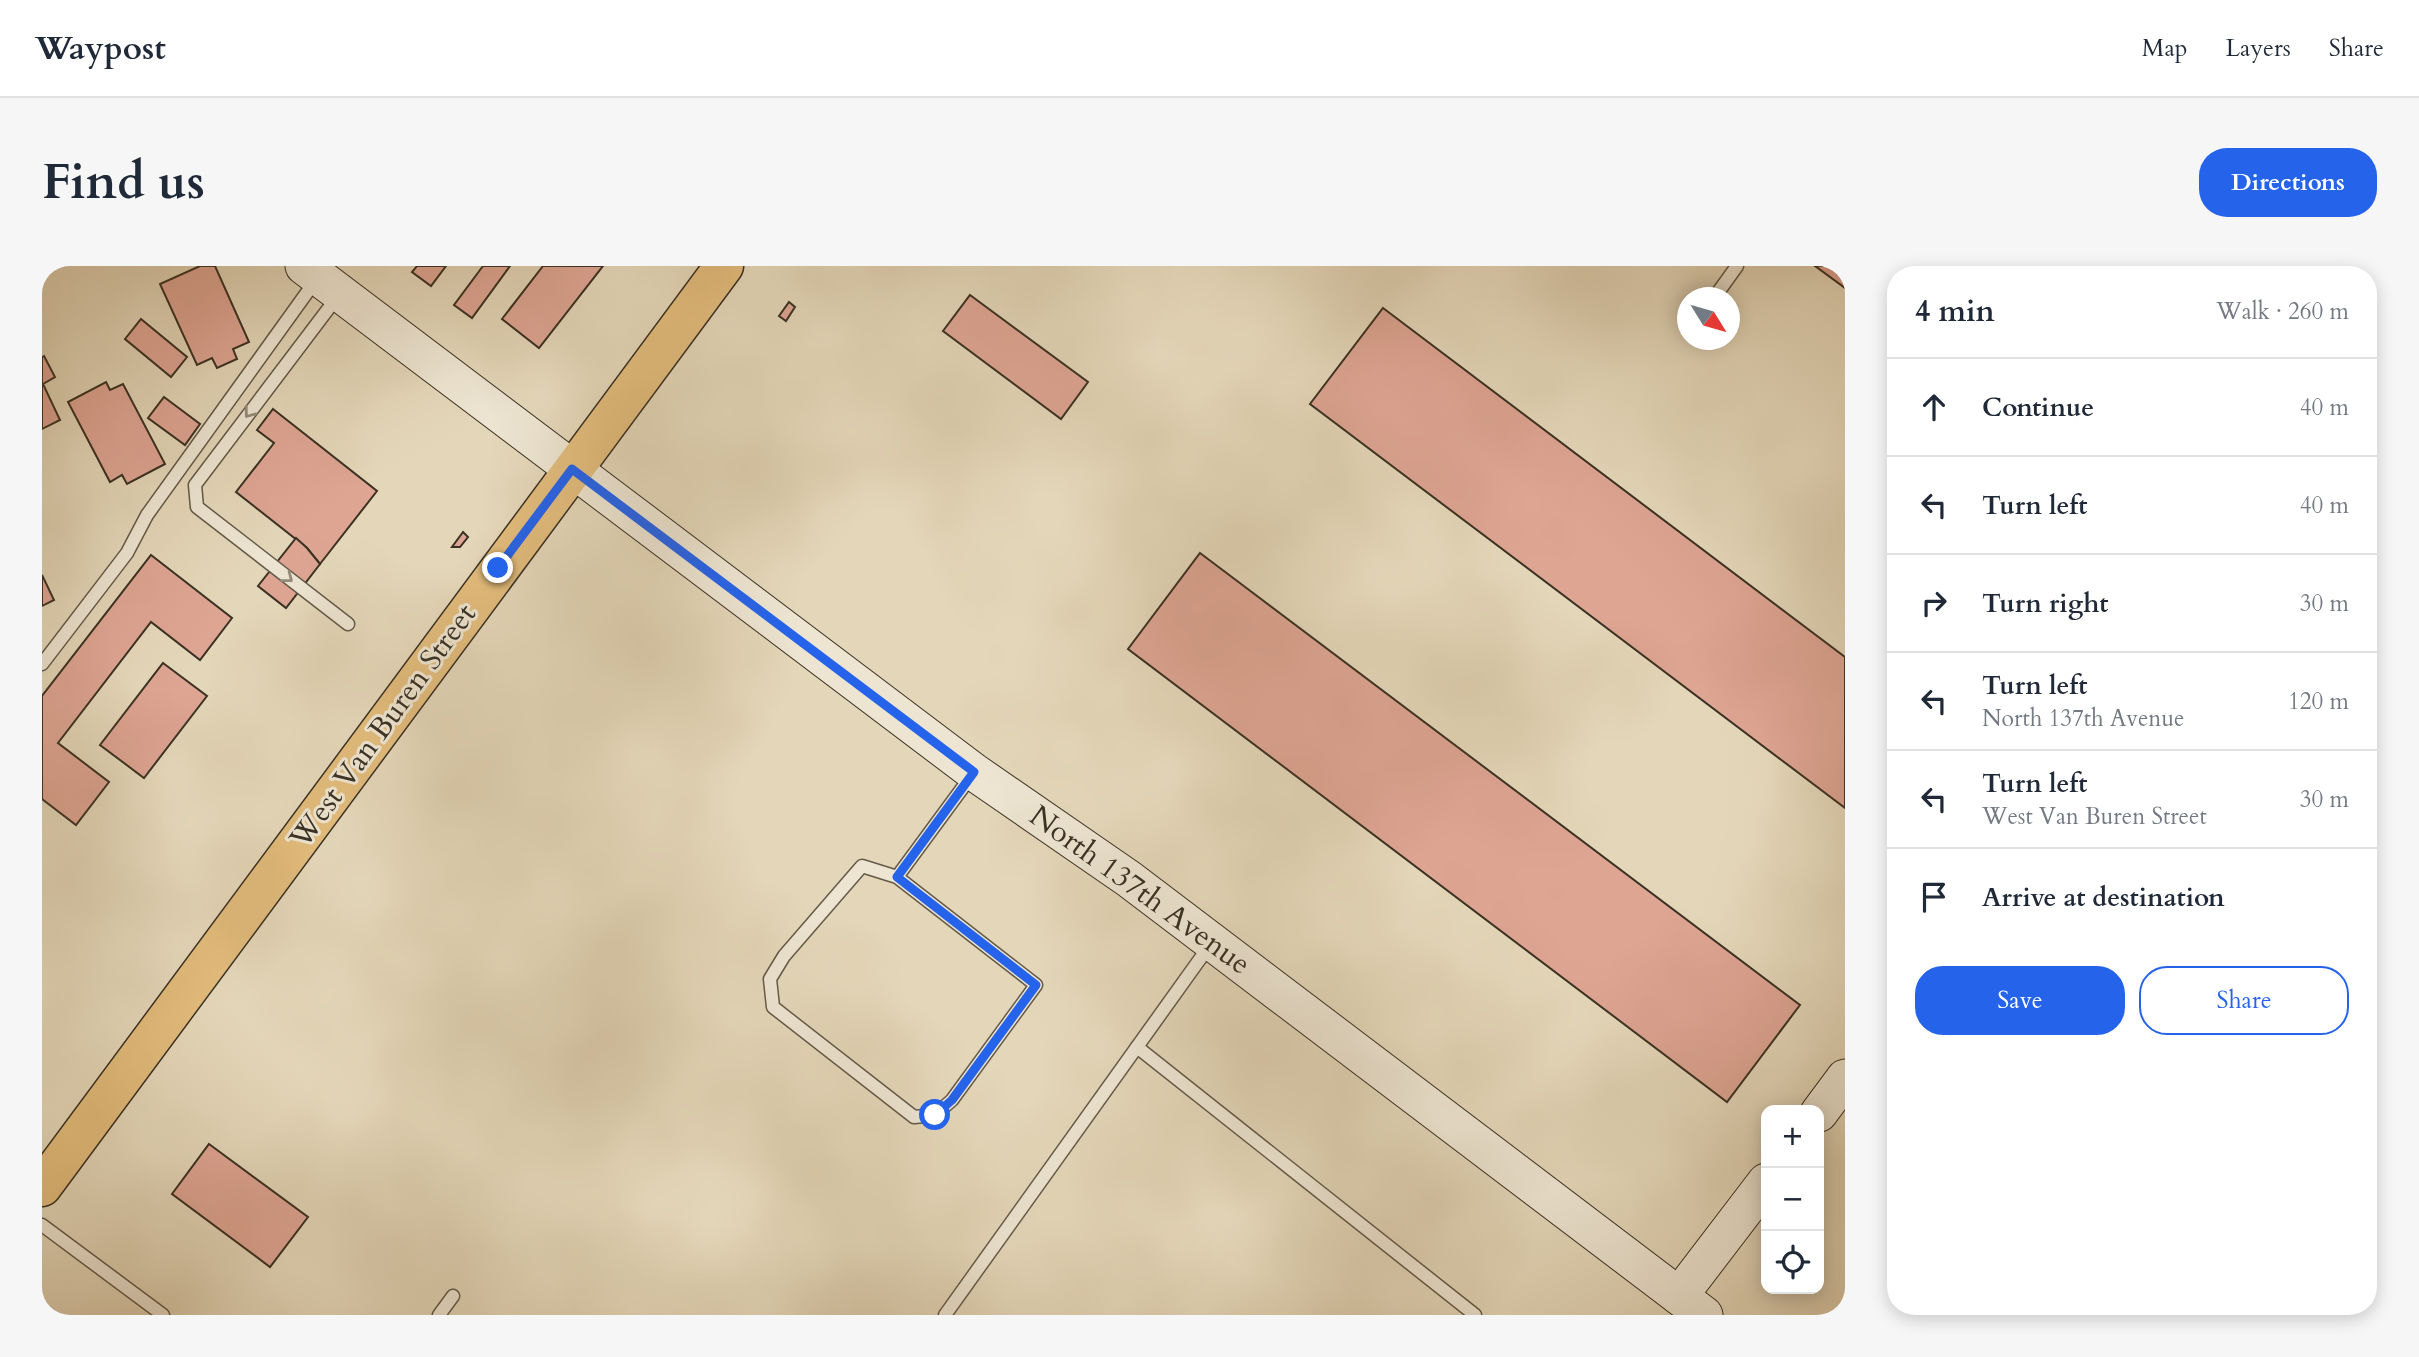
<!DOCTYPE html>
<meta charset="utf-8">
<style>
body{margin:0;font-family:Cardo,serif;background:#f6f6f7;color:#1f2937}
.controls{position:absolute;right:21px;bottom:21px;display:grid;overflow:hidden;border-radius:14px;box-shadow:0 4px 18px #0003}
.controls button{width:63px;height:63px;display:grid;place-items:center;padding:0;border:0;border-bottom:2px solid #e0e1e3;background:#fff;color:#1f2937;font:35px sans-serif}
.compass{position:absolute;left:1635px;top:21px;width:63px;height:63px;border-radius:50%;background:#fff;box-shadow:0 4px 18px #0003;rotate:127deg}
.stop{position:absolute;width:21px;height:21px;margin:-16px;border:5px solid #2563eb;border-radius:50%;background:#fff}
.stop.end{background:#2563eb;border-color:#fff;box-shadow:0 2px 7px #0008}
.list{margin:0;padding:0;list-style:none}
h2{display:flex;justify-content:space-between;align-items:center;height:91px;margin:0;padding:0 28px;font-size:30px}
h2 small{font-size:23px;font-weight:400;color:#747a83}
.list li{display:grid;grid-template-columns:46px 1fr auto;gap:21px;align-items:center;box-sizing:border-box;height:98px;padding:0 28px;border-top:2px solid #e0e1e3}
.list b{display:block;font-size:26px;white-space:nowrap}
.list p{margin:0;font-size:23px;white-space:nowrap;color:#747a83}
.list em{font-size:23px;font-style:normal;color:#747a83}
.actions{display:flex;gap:14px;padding:21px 28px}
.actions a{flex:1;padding:16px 0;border:2px solid #2563eb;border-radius:28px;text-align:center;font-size:24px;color:#2563eb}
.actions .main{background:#2563eb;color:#fff}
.icon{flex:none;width:38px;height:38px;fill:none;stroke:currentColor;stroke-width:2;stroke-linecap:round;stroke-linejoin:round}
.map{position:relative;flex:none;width:1803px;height:1049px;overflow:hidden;border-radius:28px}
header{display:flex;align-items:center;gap:42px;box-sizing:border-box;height:98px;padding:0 35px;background:#fff;border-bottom:2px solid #e0e1e3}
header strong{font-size:33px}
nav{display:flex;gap:38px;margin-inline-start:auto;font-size:24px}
.intro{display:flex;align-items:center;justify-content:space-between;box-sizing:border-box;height:168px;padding:0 42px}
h1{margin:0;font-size:49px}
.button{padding:18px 32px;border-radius:28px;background:#2563eb;color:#fff;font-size:24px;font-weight:700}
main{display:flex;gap:42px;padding:0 42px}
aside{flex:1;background:#fff;border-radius:28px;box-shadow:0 4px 18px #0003}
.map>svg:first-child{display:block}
</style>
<header>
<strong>Waypost</strong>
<nav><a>Map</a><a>Layers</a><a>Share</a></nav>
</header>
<div class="intro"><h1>Find us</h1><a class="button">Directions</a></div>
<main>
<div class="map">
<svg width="1803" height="1049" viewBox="0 0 1803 1049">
<rect width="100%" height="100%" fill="#e4d7b9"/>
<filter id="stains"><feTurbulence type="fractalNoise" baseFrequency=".00286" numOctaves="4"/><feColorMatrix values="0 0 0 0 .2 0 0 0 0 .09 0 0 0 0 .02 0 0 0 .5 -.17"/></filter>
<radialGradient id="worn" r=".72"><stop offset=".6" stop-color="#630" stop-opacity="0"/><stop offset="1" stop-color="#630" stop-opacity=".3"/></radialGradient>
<g fill="#dea593" stroke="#3a3124" stroke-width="2">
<path d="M 158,0 L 173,0 L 207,76 L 191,83 L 195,93 L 175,102 L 170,92 L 155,99 L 118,18 Z"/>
<path d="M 375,0 L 404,0 L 389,20 L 370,6 Z"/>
<path d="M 441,0 L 468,0 L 430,52 L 412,39 Z"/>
<path d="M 501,0 L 561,0 L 497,82 L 460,53 Z"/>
<path d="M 1773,0 L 1803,0 L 1803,22 Z"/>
<path d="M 928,29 L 1046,116 L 1019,153 L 901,65 Z"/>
<path d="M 747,36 L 753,41 L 744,55 L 737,50 Z"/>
<path d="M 1341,42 L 1803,391 L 1803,542 L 1268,138 Z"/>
<path d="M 99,53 L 145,91 L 129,111 L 83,73 Z"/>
<path d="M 2,90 L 13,111 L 1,118 L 18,154 L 0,163 L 0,91 Z"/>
<path d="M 64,116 L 68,124 L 81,118 L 123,198 L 85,218 L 80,209 L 68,216 L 26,136 Z"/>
<path d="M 122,131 L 158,158 L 143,179 L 106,152 Z"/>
<path d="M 231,143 L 335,225 L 278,298 L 265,282 L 194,226 L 232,177 L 215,164 Z"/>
<path d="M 421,266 L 426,271 L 418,281 L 410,281 Z"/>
<path d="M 254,272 L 265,282 L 278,298 L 244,342 L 216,320 Z"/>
<path d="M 1158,287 L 1758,739 L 1685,836 L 1086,383 Z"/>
<path d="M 109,289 L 190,352 L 158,394 L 109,356 L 16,477 L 67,516 L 34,559 L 0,533 L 0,430 Z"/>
<path d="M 0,309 L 12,334 L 0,340 Z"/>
<path d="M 121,397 L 165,430 L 102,512 L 58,479 Z"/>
<path d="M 167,878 L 266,951 L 228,1001 L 130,928 Z"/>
</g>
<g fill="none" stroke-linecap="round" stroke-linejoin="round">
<defs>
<g id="lane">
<path d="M 296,30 L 153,219 L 155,241 L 306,358"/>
<path d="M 1672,32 L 1695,0"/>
<path d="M 0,398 L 85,287 L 105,249 L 274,14"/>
<path d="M 855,611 L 994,719 L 910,834 L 893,849 L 872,851 L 731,741 L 728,713 L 742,690 L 820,600 L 855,611 L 930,509"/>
<path d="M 1095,781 L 1433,1049"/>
<path d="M 0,959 L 121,1049"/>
<path d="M 397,1049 L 411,1030"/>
<path d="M 903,1049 L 1168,679"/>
</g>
<g id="secondary">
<path d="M 262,0 L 932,506 L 1087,613 L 1662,1049"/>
<path d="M 1777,847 L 1803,812"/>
<path d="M 1637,1030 L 1724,916"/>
</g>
<path id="primary" d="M 0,921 L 682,0"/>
</defs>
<use href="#lane" stroke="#645a49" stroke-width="15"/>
<use href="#secondary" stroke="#3a3124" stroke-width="39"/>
<use href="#primary" stroke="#3a3124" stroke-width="41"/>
<use href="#lane" stroke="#ede5d2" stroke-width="12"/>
<use href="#secondary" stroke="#ede5d2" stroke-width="37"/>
<use href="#primary" stroke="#e2bc7c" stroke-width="38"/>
</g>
<defs><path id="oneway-chevron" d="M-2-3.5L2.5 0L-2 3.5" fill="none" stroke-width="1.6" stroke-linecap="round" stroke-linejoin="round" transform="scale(1.75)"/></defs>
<g stroke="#948b7b">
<use href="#oneway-chevron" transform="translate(207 147) rotate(127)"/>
<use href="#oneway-chevron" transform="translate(246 312) rotate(38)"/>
</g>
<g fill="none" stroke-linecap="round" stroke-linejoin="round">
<path stroke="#2563eb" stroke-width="9" d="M 456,302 L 530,203 L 932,506 L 855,611 L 994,719 L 910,834 L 893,849"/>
</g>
<g text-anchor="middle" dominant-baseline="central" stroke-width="6" stroke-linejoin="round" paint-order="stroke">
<g font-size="30" fill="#3a3124" stroke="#ede5d2">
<text transform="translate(341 460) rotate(-54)">West Van Buren Street</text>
<text transform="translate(1098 624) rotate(36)">North 137th Avenue</text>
</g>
</g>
<rect width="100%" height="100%" filter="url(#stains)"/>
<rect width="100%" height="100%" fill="url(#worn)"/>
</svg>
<div class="controls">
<button>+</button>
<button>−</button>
<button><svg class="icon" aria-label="locate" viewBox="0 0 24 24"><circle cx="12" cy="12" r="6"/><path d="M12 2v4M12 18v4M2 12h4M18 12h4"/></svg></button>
</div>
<svg class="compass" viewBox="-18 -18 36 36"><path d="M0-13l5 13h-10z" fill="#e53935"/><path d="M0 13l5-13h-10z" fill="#747a83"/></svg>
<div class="stop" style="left:893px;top:849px"></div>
<div class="stop end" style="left:456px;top:302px"></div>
</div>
<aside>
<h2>4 min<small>Walk · 260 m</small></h2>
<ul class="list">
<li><svg class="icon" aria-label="ahead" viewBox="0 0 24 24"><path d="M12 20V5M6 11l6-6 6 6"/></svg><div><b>Continue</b></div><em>40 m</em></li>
<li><svg class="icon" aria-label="left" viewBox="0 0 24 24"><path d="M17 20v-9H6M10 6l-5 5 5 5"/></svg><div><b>Turn left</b></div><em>40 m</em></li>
<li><svg class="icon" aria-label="right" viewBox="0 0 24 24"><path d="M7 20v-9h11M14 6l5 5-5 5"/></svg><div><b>Turn right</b></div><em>30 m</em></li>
<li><svg class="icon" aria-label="left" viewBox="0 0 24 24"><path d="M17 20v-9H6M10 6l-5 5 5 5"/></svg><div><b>Turn left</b><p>North 137th Avenue</p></div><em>120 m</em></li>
<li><svg class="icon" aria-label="left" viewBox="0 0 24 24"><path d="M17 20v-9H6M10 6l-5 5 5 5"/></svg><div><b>Turn left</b><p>West Van Buren Street</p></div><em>30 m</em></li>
<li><svg class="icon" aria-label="arrive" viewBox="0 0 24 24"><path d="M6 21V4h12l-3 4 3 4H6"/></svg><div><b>Arrive at destination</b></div></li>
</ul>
<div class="actions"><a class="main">Save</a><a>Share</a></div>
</aside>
</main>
